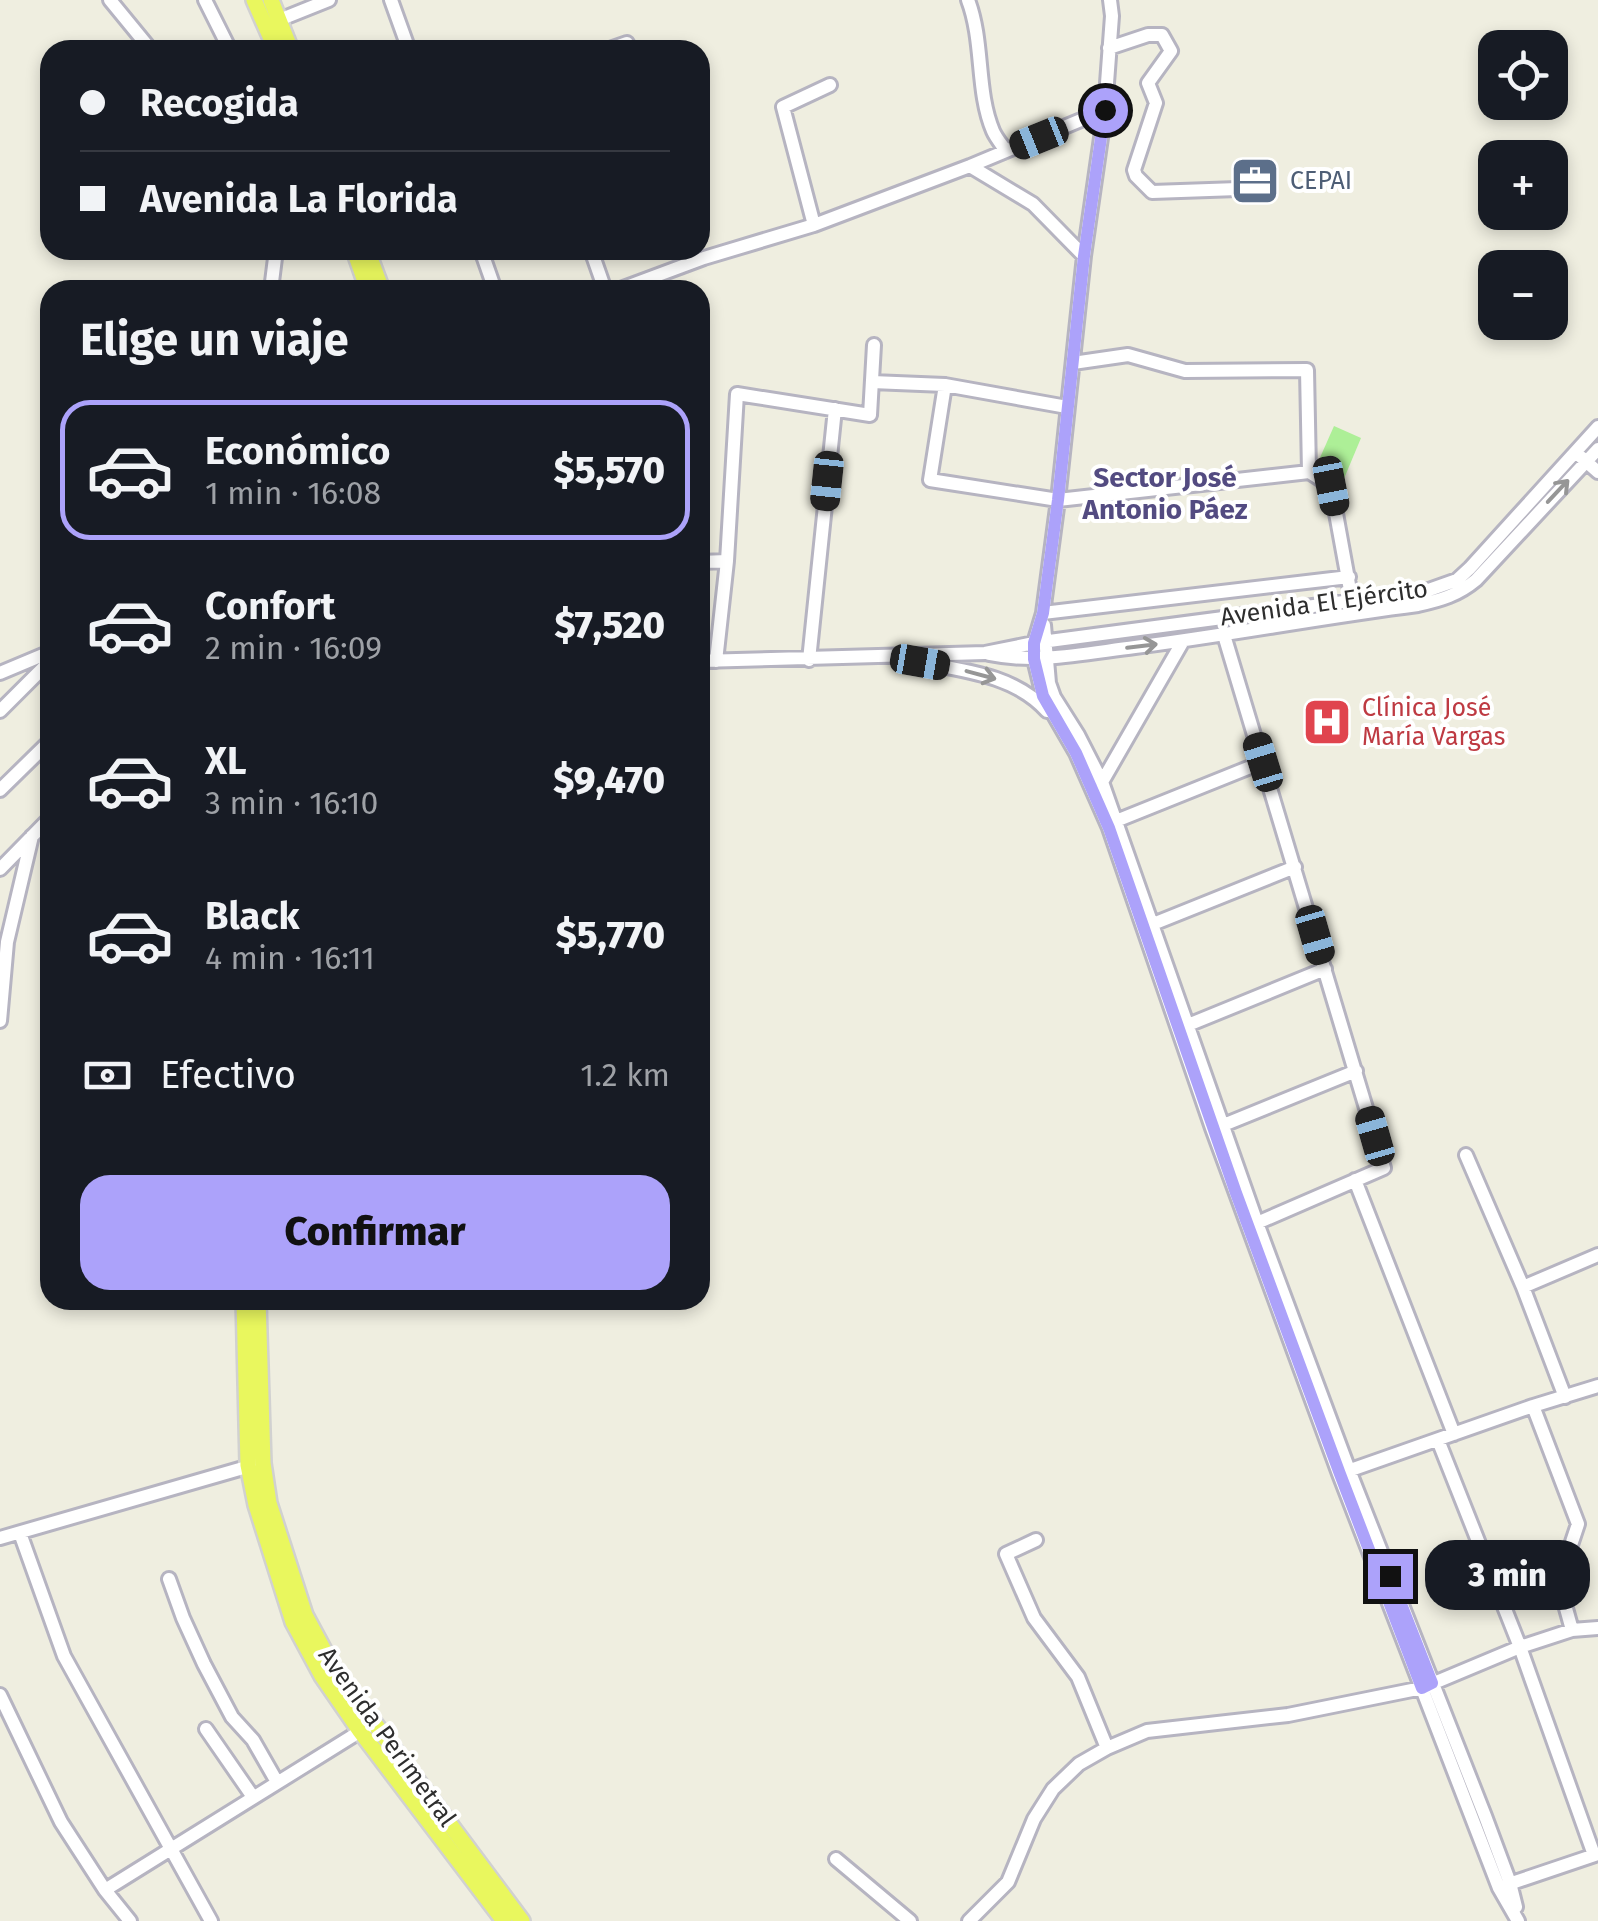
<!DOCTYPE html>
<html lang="es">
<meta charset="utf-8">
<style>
body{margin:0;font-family:"Fira Sans",sans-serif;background:#242831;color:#f1f3f6;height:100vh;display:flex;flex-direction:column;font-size:38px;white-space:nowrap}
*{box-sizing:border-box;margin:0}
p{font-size:32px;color:#9ea1a6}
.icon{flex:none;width:55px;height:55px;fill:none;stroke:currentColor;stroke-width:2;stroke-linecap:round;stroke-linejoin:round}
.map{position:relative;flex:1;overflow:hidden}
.panel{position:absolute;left:40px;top:280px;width:670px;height:1030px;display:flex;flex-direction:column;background:#171b24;border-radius:30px;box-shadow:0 5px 15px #0003}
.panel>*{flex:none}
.top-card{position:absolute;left:40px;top:40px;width:670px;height:220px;border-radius:30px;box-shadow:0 5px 15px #0003;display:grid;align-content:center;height:220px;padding:0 40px;background:#171b24}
.tools{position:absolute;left:1478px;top:30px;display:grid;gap:20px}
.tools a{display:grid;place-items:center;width:90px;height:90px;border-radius:20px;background:#171b24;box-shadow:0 5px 15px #0003;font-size:50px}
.end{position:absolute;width:45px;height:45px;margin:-22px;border:12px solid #aca2fa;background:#111;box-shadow:0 0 0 5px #111}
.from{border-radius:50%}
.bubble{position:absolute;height:70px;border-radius:30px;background:#171b24;box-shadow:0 5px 15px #0003;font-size:32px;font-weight:800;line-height:70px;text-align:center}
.car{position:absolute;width:30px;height:60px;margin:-30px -15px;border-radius:12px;box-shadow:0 0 8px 2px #0007;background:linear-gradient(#222 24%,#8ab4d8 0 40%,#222 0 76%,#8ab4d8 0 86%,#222 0)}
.top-card b{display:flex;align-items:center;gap:35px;height:95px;font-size:38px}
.top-card b+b{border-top:2px solid #363941}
.top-card i{width:25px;height:25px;background:#f1f3f6}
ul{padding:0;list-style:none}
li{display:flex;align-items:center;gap:30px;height:140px;margin:0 20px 15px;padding:0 20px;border:5px solid transparent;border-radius:30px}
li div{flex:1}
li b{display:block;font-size:38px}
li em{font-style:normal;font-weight:800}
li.current{border-color:#aca2fa}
li>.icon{width:90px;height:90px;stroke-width:1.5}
h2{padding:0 40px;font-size:45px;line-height:120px}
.pay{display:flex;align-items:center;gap:25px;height:110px;padding:0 40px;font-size:38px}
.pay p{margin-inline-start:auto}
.cta{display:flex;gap:20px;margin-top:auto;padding:20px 40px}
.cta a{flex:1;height:115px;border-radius:30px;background:#aca2fa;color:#111;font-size:40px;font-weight:800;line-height:115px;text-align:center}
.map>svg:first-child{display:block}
</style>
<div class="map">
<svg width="1598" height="1921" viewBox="0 0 1598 1921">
<rect width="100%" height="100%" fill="#efeee0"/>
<path fill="#adef97" d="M1334,426L1361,438L1343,481L1315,469Z"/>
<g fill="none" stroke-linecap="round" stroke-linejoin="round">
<g stroke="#b6b4c1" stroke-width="18">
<path id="minor" d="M110,0L151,50
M205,0L230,50
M391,0L409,50
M968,0C984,42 976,91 993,131C996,138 1002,145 1006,151
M1110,0L1112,16L1105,110L1084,256L1058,500L1043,613L1034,643V659L1043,696L1076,753L1109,828L1212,1128L1339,1474L1499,1888L1518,1921
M279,20L329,0
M1109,48L1148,35H1162L1171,51L1148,83L1156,103L1134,170L1136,176L1152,192L1238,189
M607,50L627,43L630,50
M970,166L1033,204L1084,256
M814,225L783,107L830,85
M481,250L495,290
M591,250L605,290
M271,290L276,250
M618,290L704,258L814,225L970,166L1105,110
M1073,363L1128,355L1185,371L1307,370L1309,472
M872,382L945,385L1067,407
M945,385L930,480L1058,500L1309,472L1331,486L1352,601
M1581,457L1598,472
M700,562L727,561
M1043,613L1349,577
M1044,625L1049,683L1054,697L1078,735L1102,782L1257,1223L1349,1470L1485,1816L1510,1883L1516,1907
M1224,635L1384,1168L1257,1223
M989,654C1037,664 1086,653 1135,647C1229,635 1323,617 1418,605C1441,600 1458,595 1476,580L1598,449
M809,660L835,409
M700,661L985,653L1034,643L1426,591L1457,580L1470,568L1598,427
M716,661L727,561L737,394L870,415L874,345
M914,661C960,670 1014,674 1047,711
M0,673L50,652
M0,711L50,661
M1102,782L1183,641
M0,790L50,741
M1116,821L1263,762
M0,869L50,818
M1153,924L1295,867
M0,1021L7,942L32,836
M1188,1025L1325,969
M1221,1126L1356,1071
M1466,1155L1523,1287L1565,1397
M1355,1180L1454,1434
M1523,1287L1598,1255
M1533,1406L1578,1524L1564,1566L1562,1594L1572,1630
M1438,1440L1520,1647L1594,1855
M1345,1472L1533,1406L1598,1386
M20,1533L64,1656L211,1921
M0,1538L257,1464
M1036,1540L1006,1554L1034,1618L1078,1677L1107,1748
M169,1579L183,1618L204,1664L232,1717L253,1740L277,1782
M0,1695L61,1822L105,1890L130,1921
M206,1729L253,1797
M836,1859L910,1921
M1506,1885L1598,1854
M105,1890L367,1727
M969,1921L1008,1882L1034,1819L1053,1789L1079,1764L1107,1748L1147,1731L1288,1715L1422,1688L1520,1647L1572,1630L1598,1628"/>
</g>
<g stroke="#d1d1d1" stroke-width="20">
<path id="major" d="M254,0L276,50
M271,0L291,50
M354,250L368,290
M367,250L382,290
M244,1300L248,1465L256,1505L293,1622L322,1676L360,1731L504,1921
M258,1300L263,1463L269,1503L305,1615L334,1669L522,1921"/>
</g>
<use href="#minor" stroke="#fff" stroke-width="12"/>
<use href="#major" stroke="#e9f75e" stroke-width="15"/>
</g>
<defs><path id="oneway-shaft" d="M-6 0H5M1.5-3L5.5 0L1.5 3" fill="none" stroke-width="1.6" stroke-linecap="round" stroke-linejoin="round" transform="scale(2.5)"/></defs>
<g stroke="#969696">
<use href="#oneway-shaft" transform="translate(1558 491) rotate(-47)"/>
<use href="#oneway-shaft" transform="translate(1142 646) rotate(-7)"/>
<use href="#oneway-shaft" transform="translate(981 675) rotate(15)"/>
</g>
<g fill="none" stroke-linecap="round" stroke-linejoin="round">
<path stroke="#aca2fa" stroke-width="12" d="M1105,110L1084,256L1058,500L1043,613L1034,643V659L1043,696L1076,753L1109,828L1236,1193L1340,1474L1422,1688L1432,1683L1390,1576"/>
</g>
<defs>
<g id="office-square" transform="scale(2.5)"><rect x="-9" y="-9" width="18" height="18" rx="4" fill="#5c6f8a" stroke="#fff"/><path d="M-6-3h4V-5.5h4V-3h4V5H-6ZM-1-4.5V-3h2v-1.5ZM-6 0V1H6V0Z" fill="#fff"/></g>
<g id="hospital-square" transform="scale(2.5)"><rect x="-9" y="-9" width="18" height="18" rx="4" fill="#e0444e" stroke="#fff"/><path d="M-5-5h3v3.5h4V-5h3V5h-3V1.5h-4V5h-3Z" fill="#fff"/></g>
</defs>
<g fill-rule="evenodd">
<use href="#office-square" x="1255" y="181"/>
<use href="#hospital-square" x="1327" y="722"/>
</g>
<g text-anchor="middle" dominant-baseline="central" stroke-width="8" stroke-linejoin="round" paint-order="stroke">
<g font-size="25" fill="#4e5e75" stroke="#fff" text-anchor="start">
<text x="1290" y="181">CEPAI</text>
</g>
<g font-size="25" fill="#2e2e2e" stroke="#fff">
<text transform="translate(1324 603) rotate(-8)">Avenida El Ejército</text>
<text transform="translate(387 1737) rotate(54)">Avenida Perimetral</text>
</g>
<g font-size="25" fill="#be3a42" stroke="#fff" text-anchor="start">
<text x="1362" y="708">Clínica José<tspan x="1362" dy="29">María Vargas</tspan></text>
</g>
<g font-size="28" font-weight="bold" fill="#534b81" stroke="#fff">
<text x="1165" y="477">Sector José<tspan x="1165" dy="32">Antonio Páez</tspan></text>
</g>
</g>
</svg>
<div class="tools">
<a><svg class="icon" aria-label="locate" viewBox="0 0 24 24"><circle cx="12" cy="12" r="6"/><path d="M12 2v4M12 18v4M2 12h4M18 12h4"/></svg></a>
<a>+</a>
<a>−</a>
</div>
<i class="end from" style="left:1105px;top:110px"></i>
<i class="end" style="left:1390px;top:1576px"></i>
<div class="bubble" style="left:1425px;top:1540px;width:165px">3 min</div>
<i class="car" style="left:1039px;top:138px;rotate:248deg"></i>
<i class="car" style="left:827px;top:481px;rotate:186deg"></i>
<i class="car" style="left:1331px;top:486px;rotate:169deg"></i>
<i class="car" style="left:920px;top:662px;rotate:100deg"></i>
<i class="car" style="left:1263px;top:762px;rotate:343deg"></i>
<i class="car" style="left:1315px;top:935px;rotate:164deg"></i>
<i class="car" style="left:1375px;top:1136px;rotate:344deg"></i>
<div class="top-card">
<b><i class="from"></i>Recogida</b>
<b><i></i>Avenida La Florida</b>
</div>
<section class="panel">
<h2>Elige un viaje</h2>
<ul>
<li class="current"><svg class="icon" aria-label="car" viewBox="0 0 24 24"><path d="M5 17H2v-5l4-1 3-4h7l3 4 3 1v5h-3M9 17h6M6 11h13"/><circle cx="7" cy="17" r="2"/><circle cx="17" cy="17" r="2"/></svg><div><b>Económico</b><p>1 min · 16:08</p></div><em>$5,570</em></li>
<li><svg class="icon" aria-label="car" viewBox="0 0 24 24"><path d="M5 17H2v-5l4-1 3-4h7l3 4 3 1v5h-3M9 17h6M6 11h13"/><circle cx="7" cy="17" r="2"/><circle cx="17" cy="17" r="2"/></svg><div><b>Confort</b><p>2 min · 16:09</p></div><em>$7,520</em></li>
<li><svg class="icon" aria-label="car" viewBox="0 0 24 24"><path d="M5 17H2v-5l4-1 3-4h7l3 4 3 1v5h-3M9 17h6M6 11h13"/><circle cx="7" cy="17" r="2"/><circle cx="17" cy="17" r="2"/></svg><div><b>XL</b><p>3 min · 16:10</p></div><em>$9,470</em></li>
<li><svg class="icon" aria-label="car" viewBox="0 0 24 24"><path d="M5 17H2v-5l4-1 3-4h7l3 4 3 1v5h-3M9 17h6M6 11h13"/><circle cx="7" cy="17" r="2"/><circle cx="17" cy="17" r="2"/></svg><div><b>Black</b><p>4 min · 16:11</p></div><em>$5,770</em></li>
</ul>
<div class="pay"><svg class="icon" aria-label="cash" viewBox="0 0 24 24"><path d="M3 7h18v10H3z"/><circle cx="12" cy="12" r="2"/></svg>Efectivo<p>1.2 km</p></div>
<div class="cta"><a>Confirmar</a></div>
</section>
</div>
